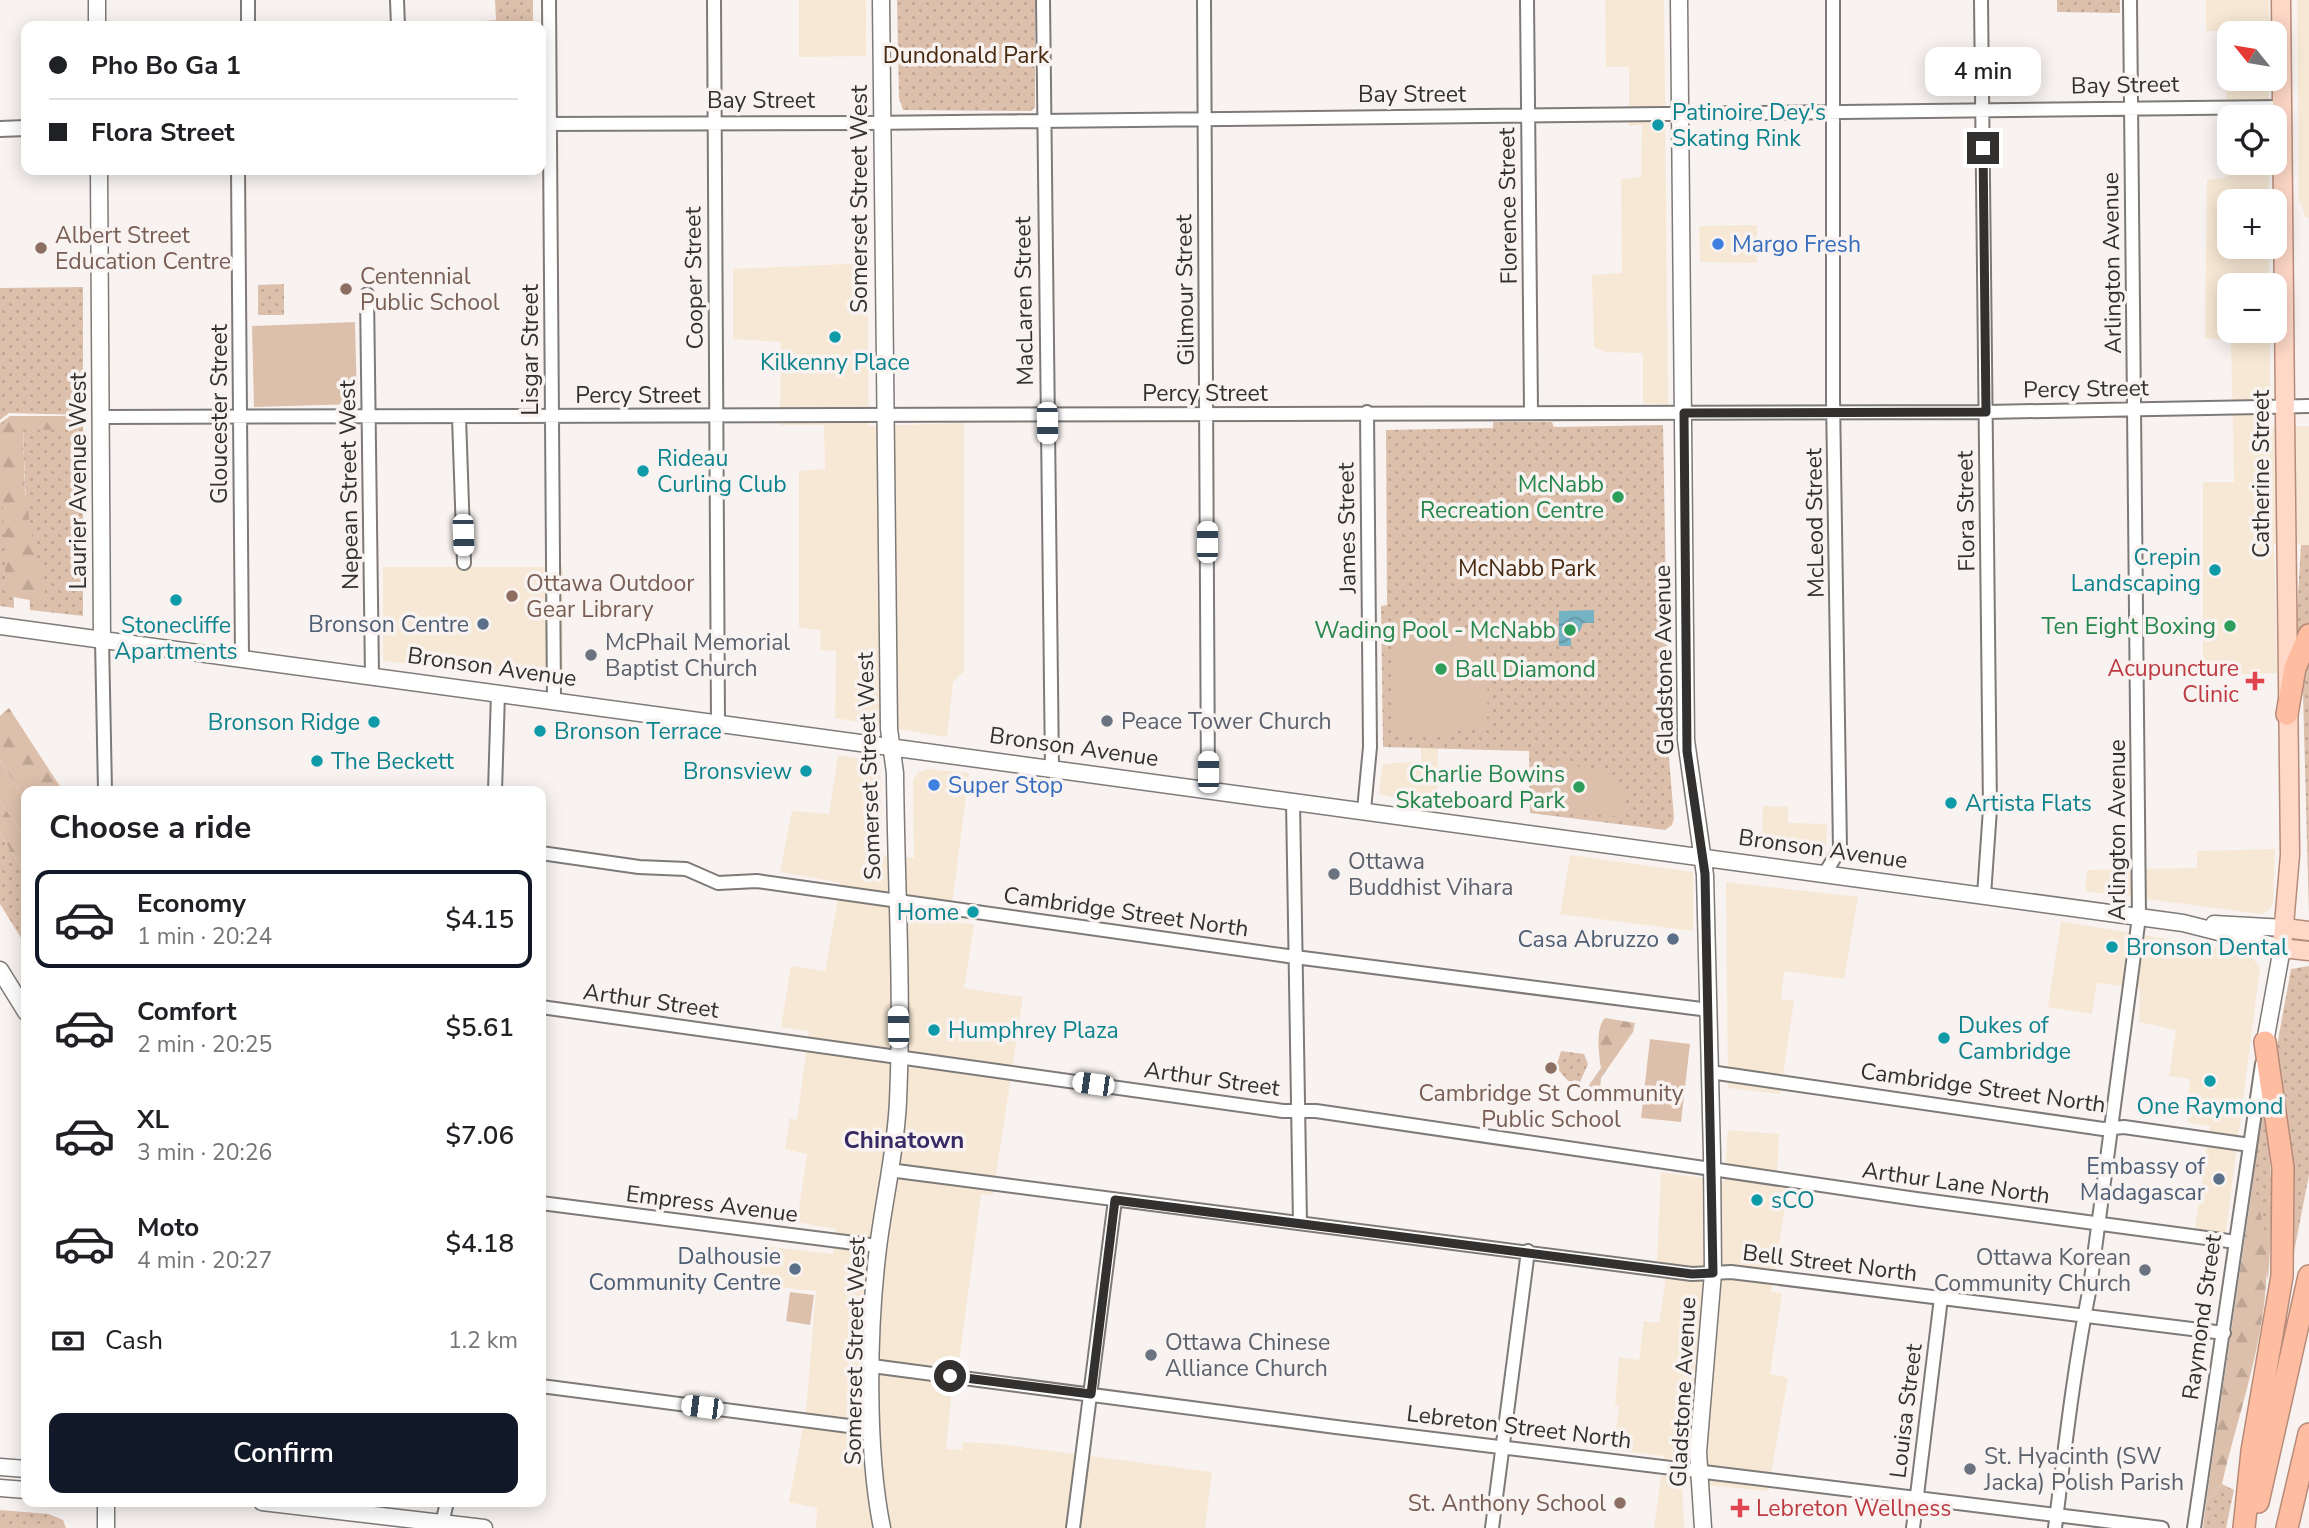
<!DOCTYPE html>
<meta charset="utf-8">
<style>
body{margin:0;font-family:"Nunito Sans",sans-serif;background:#f2f2f2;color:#202124;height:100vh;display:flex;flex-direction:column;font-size:26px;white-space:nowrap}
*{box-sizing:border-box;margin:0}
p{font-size:23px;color:#757577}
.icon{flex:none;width:38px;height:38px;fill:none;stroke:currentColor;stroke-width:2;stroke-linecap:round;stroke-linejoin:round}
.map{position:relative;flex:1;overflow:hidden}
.sheet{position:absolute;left:21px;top:786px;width:525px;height:721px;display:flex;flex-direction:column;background:#fff;border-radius:14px;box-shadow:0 4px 18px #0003}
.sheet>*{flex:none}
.banner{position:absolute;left:21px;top:21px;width:525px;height:154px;border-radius:14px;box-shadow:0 4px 18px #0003;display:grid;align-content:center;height:154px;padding:0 28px;background:#fff}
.needle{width:46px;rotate:300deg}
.fabs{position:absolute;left:2217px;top:21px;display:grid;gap:14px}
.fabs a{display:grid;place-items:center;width:70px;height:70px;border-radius:14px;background:#fff;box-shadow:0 4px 18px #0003;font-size:35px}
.end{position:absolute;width:32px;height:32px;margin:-16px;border:9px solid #333130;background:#fff;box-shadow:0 0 0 4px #fff}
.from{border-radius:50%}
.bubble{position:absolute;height:49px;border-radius:14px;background:#fff;box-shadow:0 4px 18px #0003;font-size:23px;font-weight:600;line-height:49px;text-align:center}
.car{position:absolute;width:21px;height:42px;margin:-21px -10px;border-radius:9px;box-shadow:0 0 5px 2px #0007;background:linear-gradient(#fff 24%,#345 0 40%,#fff 0 76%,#345 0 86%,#fff 0)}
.banner b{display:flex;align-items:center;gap:24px;height:66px;font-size:26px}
.banner b+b{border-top:2px solid #e0e0e0}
.banner i{width:18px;height:18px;background:#202124}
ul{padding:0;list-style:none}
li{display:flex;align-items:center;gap:21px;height:98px;margin:0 14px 10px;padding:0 14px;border:4px solid transparent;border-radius:14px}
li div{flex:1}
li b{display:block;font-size:26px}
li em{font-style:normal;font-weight:600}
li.on{border-color:#111827}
li>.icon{width:63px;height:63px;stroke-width:1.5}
h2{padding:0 28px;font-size:32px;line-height:84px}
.pay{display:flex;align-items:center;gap:18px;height:77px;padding:0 28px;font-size:26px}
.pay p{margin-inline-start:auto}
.primary-button{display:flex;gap:14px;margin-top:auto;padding:14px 28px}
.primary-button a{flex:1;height:80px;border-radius:14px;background:#111827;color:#fff;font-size:28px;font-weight:600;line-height:80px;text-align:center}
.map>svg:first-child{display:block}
</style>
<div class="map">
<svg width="2309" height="1528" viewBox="0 0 2309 1528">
<defs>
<pattern id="green-dots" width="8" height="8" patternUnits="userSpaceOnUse" patternTransform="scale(1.75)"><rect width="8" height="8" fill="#ddc0ac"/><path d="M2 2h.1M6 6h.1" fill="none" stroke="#bea594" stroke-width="1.8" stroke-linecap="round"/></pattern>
<pattern id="forest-firs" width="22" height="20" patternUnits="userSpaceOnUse" patternTransform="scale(1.75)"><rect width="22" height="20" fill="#ddc0ac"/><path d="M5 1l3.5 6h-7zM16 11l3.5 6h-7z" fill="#bea594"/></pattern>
<pattern id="water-waves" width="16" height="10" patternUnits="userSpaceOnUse" patternTransform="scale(1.75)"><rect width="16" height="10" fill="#74b3c4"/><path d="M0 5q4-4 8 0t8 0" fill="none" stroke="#6092a0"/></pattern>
</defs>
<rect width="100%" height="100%" fill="#f8f3f0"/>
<path fill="#f6e8d4" d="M799,0H866V56L799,57Z
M1605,0H1664L1668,405L1643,403V353L1605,352L1594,347L1592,275L1622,273L1621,179L1641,177L1642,125L1629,126V67H1606Z
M2206,0H2269V33H2230V79H2269L2268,117H2230V163H2269V201H2230V247H2269V285H2230V331H2270V426H2309V545L2274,544L2277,673L2203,676V482H2234L2231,339L2205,338L2207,180L2227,177L2225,31H2206Z
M2297,0H2309V218H2306L2299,199Z
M1757,225V263L1700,262L1699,226Z
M867,263L869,426L964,423V671L953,682L947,737L835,718L836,651L820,650L821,630L799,628V471L825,469L824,425H780L781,342L733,339V269Z
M383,567H563V680L383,661Z
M1421,747H1438L1437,806L1382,795L1379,792L1383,764L1421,761Z
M838,755L880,762L883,856L914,858L913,780L918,773L927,769L969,773L950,921L974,925L964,988L1023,997L993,1195L981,1194L959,1362L952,1387L946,1449L962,1450L963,1442L998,1444L1212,1472L1205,1528H816L817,1508L789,1502L806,1411L816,1291L758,1285L763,1246L833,1254L836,1229L797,1222L807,1154L785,1149L790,1118L797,1120L809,1031L781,1027L791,966L825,971L841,883L780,872L792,811L829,814Z
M1763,806L1788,807V823L1827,824L1826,854L1762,845Z
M2275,849L2273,903L2269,910L2261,914L2085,891L2087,870L2197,868V851Z
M1570,855L1693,872V931L1560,914Z
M1726,882L1858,897L1844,979L1784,971L1781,999L1794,1001L1780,1094L1728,1088Z
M2061,921L2249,953L2260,968L2225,1239L2194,1235L2210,1126L2187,1122L2190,1079L2169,1076L2176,1030L2139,1022L2140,988L2097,983L2092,1014L2048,1007Z
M1728,1130L1779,1134L1777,1176L1790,1178L1771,1292L1782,1293L1770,1374L1788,1378L1768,1491L1682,1483L1684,1528H1654L1664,1456L1613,1450L1619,1406L1615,1405L1619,1357L1639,1360L1644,1321L1659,1323L1668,1263L1657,1261L1661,1172L1724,1181Z"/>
<path fill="url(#green-dots)" d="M495,0H533V26H484V21L496,20Z
M897,0H1035V107L1031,111L903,110L899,98Z
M2057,0H2120V13L2057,12Z
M284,284V315H258V285Z
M83,287V415L9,413L0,420V288Z
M10,416L14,608L0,606V423Z
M1493,422H1552L1554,427L1663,425L1669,758L1674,818L1672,825L1665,830L1530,813L1529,751L1383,747L1381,606L1387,605L1386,430L1493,428Z
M23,429H83V616L30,610Z
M2301,545H2309V623L2297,649L2295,647Z
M2309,642V915L2302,656Z
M0,833L26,876V946L0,904Z
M2309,966V1175L2293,1257H2289L2275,1057L2291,969Z
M1561,1051L1584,1054L1588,1064L1580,1082L1568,1081L1556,1067Z
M2260,1110H2266L2273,1204L2268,1281L2252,1189Z
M2222,1484L2234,1490L2226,1528H2203L2206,1503Z
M0,1510L49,1514L63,1520L66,1528H0Z"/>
<path fill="url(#forest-firs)" d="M10,416H83V429L23,430L25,493L36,560L47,587L40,602L8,596L6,591L0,427Z
M9,708L63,791H26V801L0,760V716Z
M0,801L26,839V876L0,833Z
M1605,1018L1635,1023L1633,1032L1601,1078L1600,1090L1590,1095L1589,1085L1601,1068C1599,1056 1595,1028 1605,1018Z
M2252,1189C2291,1276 2242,1395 2222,1484L2206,1503Z"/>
<path fill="#ddc0ac" d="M355,322L357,404L254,407L252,326Z
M1394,620L1458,621L1488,653L1487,725L1438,735H1395Z
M0,760L26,801V839L0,801Z
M1563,762L1599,772L1611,770L1617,785L1625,790L1621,817L1553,808L1554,800L1536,792L1538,782L1552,784L1558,765Z
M1650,1039L1690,1044L1681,1122L1641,1118Z
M790,1292L814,1295L810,1325L786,1321Z"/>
<path fill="url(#water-waves)" d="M1594,610V623H1583L1580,631L1571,635V646H1559V611Z"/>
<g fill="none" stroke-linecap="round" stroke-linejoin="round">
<g stroke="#7e7a77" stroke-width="16">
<path id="minor" d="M397,0L398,26
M549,0L554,701
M714,0L718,723
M1043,0L1052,769
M1204,0L1208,790
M1527,0L1531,411
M1981,0L1990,809L1984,895
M248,26V0
M541,124L867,123L2283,107
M238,170L242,658
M367,294L372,676
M101,417L1986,412L2309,406
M459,417L464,563
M102,639L105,791
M495,791L498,693
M1293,801L1300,1223
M1364,810L1370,747L1367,412
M541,853L639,867L686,869L718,883L757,881L1295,957L1709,1010
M1825,873L1840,849L1833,399V0
M541,1007L1283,1111H1316L1916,1199L2236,1242
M1710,1072L2103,1129L2124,1127L2250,1145
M889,1170L1692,1274L1731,1272L2224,1333
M541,1203L878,1246
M872,1366L1336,1427L2162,1528
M541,1386L872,1429
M441,1528L447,1502
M1073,1528L1115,1200
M1492,1528L1528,1251
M1913,1528L1941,1298
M2055,1528C2065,1447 2074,1367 2090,1287L2139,917L2130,0
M2194,1528L2262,1064"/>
</g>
<g stroke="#7e7a77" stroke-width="18">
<path id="tertiary" d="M0,129L26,128"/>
</g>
<g stroke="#7e7a77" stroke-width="19">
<path id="secondary" d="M97,0V26
M881,0L889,729L895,773C896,882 903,992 898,1101C896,1150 884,1199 878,1248C868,1329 866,1449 882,1528
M1679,0L1686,740L1705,875L1712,1155L1713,1273L1698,1452L1703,1528
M99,170L102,639
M0,626L2183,923L2282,948L2265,1042
M2214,924L2285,928
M0,970L26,1012
M0,1467L26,1469
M0,1488L26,1490
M106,1502V1528
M262,1502L484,1528"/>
</g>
<g stroke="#b78b79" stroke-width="21">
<path id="primary" d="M2281,0L2285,407
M2285,415L2290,855L2282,948L2309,951
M2285,928L2309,931"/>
</g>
<g stroke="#b78b79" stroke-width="24">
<path id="motorway" d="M2287,714L2295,668L2309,635
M2258,1502L2309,1276
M2244,1528L2252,1451L2282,1276L2283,1168L2265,1042
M2287,1528L2309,1434"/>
</g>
<use href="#minor" stroke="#fff" stroke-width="12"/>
<use href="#tertiary" stroke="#fff" stroke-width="14"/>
<use href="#secondary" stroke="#fff" stroke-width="16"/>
<use href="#primary" stroke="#fed7c6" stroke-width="18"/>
<use href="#motorway" stroke="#febca0" stroke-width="21"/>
</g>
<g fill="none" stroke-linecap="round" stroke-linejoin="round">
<path stroke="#333130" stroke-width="9" d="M950,1376L1091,1394L1115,1200L1692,1274L1713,1273L1705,874L1687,751L1684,413L1986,412L1983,148"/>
</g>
<g fill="#0f9aa8" stroke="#f8f3f0" stroke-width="2.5">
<circle cx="1658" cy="125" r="7"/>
<circle cx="835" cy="337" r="7"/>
<circle cx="643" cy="471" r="7"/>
<circle cx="2215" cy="570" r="7"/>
<circle cx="176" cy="600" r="7"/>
<circle cx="374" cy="722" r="7"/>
<circle cx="540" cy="731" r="7"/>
<circle cx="317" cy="761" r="7"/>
<circle cx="806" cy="771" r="7"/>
<circle cx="1951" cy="803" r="7"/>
<circle cx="973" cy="912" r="7"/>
<circle cx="2112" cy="947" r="7"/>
<circle cx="934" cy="1030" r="7"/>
<circle cx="1944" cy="1038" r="7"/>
<circle cx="2210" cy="1081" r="7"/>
<circle cx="1757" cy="1200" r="7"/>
</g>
<g fill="#3f7fe0" stroke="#f8f3f0" stroke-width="2.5">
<circle cx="1718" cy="244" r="7"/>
<circle cx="934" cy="785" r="7"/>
</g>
<g fill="#8d6e63" stroke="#f8f3f0" stroke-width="2.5">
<circle cx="41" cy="248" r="7"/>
<circle cx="346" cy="289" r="7"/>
<circle cx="512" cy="596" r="7"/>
<circle cx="1551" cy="1068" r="7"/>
<circle cx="1620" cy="1503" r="7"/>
</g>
<g fill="#2e9e5b" stroke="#f8f3f0" stroke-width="2.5">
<circle cx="1618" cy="497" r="7"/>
<circle cx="2230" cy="626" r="7"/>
<circle cx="1570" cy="630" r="7"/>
<circle cx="1441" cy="669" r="7"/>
<circle cx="1579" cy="787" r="7"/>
</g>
<g fill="#5c6f8a" stroke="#f8f3f0" stroke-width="2.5">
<circle cx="483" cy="624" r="7"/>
<circle cx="1673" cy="939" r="7"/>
<circle cx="2219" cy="1179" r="7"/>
<circle cx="795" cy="1269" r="7"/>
</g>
<g fill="#6b7280" stroke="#f8f3f0" stroke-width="2.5">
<circle cx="591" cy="655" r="7"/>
<circle cx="1107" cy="721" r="7"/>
<circle cx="1334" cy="874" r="7"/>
<circle cx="2145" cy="1270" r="7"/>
<circle cx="1151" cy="1355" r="7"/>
<circle cx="1970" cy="1469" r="7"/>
</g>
<g fill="#e0444e" stroke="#f8f3f0" stroke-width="2.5">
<path d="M2251.5 670.5h7v7h7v7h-7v7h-7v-7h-7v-7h7z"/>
<path d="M1736.5 1497.5h7v7h7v7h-7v7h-7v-7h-7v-7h7z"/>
</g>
<g text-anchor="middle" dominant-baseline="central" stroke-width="7" stroke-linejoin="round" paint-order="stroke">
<g font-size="23" fill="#47290f" stroke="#f8f3f0">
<text x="966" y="55">Dundonald Park</text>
<text x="1527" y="568">McNabb Park</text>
</g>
<g font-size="23" fill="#333130" stroke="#f8f3f0">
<text transform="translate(2125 85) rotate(-1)">Bay Street</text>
<text x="1412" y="94">Bay Street</text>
<text x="761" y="100">Bay Street</text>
<text transform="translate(859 199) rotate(-90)">Somerset Street West</text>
<text transform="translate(1508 206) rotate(-91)">Florence Street</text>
<text transform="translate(2112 263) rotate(-91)">Arlington Avenue</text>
<text transform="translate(694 278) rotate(-91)">Cooper Street</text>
<text transform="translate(1185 290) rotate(-91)">Gilmour Street</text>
<text transform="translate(1024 301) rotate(-91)">MacLaren Street</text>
<text transform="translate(530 350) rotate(-90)">Lisgar Street</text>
<text transform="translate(2086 389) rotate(-1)">Percy Street</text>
<text x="1205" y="393">Percy Street</text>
<text x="638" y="395">Percy Street</text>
<text transform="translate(219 414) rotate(-90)">Gloucester Street</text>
<text transform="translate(2261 474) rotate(-90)">Catherine Street</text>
<text transform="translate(78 481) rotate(-90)">Laurier Avenue West</text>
<text transform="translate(349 485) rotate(-91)">Nepean Street West</text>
<text transform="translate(1966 511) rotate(-91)">Flora Street</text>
<text transform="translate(1815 523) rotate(-91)">McLeod Street</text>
<text transform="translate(1347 528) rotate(-91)">James Street</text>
<text transform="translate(1664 660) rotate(-91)">Gladstone Avenue</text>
<text transform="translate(492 667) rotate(8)">Bronson Avenue</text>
<text transform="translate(1074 747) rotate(8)">Bronson Avenue</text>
<text transform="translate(869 766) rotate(-92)">Somerset Street West</text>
<text transform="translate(2117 830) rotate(-90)">Arlington Avenue</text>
<text transform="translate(1823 849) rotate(8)">Bronson Avenue</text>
<text transform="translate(1126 912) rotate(8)">Cambridge Street North</text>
<text transform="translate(651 1001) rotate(8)">Arthur Street</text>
<text transform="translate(1212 1079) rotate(8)">Arthur Street</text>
<text transform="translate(1983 1088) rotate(8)">Cambridge Street North</text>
<text transform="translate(1956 1183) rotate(8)">Arthur Lane North</text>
<text transform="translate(712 1204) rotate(7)">Empress Avenue</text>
<text transform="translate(1830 1263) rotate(7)">Bell Street North</text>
<text transform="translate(2202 1317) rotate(-82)">Raymond Street</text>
<text transform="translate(855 1351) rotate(-89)">Somerset Street West</text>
<text transform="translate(1683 1392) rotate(-87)">Gladstone Avenue</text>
<text transform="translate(1906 1411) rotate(-83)">Louisa Street</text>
<text transform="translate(1519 1427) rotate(7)">Lebreton Street North</text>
</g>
<g font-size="23" fill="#0d838f" stroke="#f8f3f0" text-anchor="start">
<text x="1672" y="112">Patinoire Dey's<tspan x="1672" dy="26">Skating Rink</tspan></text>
<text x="835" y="362" text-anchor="middle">Kilkenny Place</text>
<text x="657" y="458">Rideau<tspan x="657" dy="26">Curling Club</tspan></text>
<text x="2201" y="557" text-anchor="end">Crepin<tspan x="2201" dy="26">Landscaping</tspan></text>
<text x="176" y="625" text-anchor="middle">Stonecliffe<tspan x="176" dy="26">Apartments</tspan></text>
<text x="360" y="722" text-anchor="end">Bronson Ridge</text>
<text x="554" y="731">Bronson Terrace</text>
<text x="331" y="761">The Beckett</text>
<text x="792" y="771" text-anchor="end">Bronsview</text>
<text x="1965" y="803">Artista Flats</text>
<text x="959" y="912" text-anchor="end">Home</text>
<text x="2126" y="947">Bronson Dental</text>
<text x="1958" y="1025">Dukes of<tspan x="1958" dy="26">Cambridge</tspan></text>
<text x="948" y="1030">Humphrey Plaza</text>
<text x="2210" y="1106" text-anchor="middle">One Raymond</text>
<text x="1771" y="1200">sCO</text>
</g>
<g font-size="23" fill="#785e54" stroke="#f8f3f0" text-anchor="start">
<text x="55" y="235">Albert Street<tspan x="55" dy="26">Education Centre</tspan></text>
<text x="360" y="276">Centennial<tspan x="360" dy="26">Public School</tspan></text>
<text x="526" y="583">Ottawa Outdoor<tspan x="526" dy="26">Gear Library</tspan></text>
<text x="1551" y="1093" text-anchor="middle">Cambridge St Community<tspan x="1551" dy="26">Public School</tspan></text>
<text x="1606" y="1503" text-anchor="end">St. Anthony School</text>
</g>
<g font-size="23" fill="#366cbe" stroke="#f8f3f0" text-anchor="start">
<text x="1732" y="244">Margo Fresh</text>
<text x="948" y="785">Super Stop</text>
</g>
<g font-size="23" fill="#27864d" stroke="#f8f3f0" text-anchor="end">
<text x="1604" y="484">McNabb<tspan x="1604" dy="26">Recreation Centre</tspan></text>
<text x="2216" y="626">Ten Eight Boxing</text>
<text x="1556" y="630">Wading Pool - McNabb</text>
<text x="1455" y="669" text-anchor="start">Ball Diamond</text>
<text x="1565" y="774">Charlie Bowins<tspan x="1565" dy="26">Skateboard Park</tspan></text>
</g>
<g font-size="23" fill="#4e5e75" stroke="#f8f3f0" text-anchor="end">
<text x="469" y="624">Bronson Centre</text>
<text x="1659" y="939">Casa Abruzzo</text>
<text x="2205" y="1166">Embassy of<tspan x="2205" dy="26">Madagascar</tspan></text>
<text x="781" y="1256">Dalhousie<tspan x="781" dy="26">Community Centre</tspan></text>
</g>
<g font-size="23" fill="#5b616d" stroke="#f8f3f0" text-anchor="start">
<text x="605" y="642">McPhail Memorial<tspan x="605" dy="26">Baptist Church</tspan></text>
<text x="1121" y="721">Peace Tower Church</text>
<text x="1348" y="861">Ottawa<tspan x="1348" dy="26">Buddhist Vihara</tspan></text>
<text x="2131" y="1257" text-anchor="end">Ottawa Korean<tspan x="2131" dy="26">Community Church</tspan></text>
<text x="1165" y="1342">Ottawa Chinese<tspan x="1165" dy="26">Alliance Church</tspan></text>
<text x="1984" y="1456">St. Hyacinth (SW<tspan x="1984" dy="26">Jacka) Polish Parish</tspan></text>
</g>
<g font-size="23" fill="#be3a42" stroke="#f8f3f0" text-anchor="end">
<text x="2239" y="668">Acupuncture<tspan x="2239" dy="26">Clinic</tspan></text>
<text x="1756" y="1508" text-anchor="start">Lebreton Wellness</text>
</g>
<g font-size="24" font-weight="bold" fill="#372964" stroke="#f8f3f0">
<text x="904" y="1140">Chinatown</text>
</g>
</g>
</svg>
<div class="fabs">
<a><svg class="needle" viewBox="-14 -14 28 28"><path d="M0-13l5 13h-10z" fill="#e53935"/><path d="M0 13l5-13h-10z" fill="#757577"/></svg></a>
<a><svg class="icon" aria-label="locate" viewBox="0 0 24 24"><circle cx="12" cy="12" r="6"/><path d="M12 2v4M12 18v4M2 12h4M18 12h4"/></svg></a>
<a>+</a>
<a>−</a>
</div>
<i class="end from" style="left:950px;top:1376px"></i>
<i class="end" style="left:1983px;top:148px"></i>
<div class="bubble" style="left:1925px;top:47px;width:116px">4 min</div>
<i class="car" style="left:1047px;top:423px;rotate:179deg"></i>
<i class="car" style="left:463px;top:535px;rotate:178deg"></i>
<i class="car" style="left:1207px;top:542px;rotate:0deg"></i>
<i class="car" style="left:1208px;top:772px;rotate:0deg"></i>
<i class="car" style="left:898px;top:1027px;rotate:359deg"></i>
<i class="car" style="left:1093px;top:1084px;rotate:278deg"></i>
<i class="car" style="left:702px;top:1407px;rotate:277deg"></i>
<div class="banner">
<b><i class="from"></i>Pho Bo Ga 1</b>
<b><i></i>Flora Street</b>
</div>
<section class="sheet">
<h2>Choose a ride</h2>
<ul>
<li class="on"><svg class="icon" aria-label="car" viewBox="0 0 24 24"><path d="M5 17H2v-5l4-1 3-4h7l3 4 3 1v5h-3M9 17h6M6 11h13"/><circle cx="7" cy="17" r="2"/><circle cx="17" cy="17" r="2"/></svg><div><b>Economy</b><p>1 min · 20:24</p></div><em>$4.15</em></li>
<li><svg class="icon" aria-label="car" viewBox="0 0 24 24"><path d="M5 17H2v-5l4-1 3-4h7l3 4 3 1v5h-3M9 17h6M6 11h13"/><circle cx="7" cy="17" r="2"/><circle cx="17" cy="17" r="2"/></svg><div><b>Comfort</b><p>2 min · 20:25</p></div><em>$5.61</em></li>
<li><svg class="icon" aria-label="car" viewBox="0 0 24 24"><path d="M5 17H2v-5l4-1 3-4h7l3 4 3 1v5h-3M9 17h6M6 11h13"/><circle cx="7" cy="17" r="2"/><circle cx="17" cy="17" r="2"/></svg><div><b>XL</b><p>3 min · 20:26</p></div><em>$7.06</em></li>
<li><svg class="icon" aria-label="car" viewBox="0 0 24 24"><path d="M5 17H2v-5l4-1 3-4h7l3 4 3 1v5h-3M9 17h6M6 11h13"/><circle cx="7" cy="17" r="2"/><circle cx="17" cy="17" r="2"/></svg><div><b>Moto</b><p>4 min · 20:27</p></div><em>$4.18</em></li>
</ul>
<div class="pay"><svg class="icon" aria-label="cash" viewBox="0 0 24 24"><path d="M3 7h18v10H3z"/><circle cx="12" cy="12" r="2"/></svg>Cash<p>1.2 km</p></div>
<div class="primary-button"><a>Confirm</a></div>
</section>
</div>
